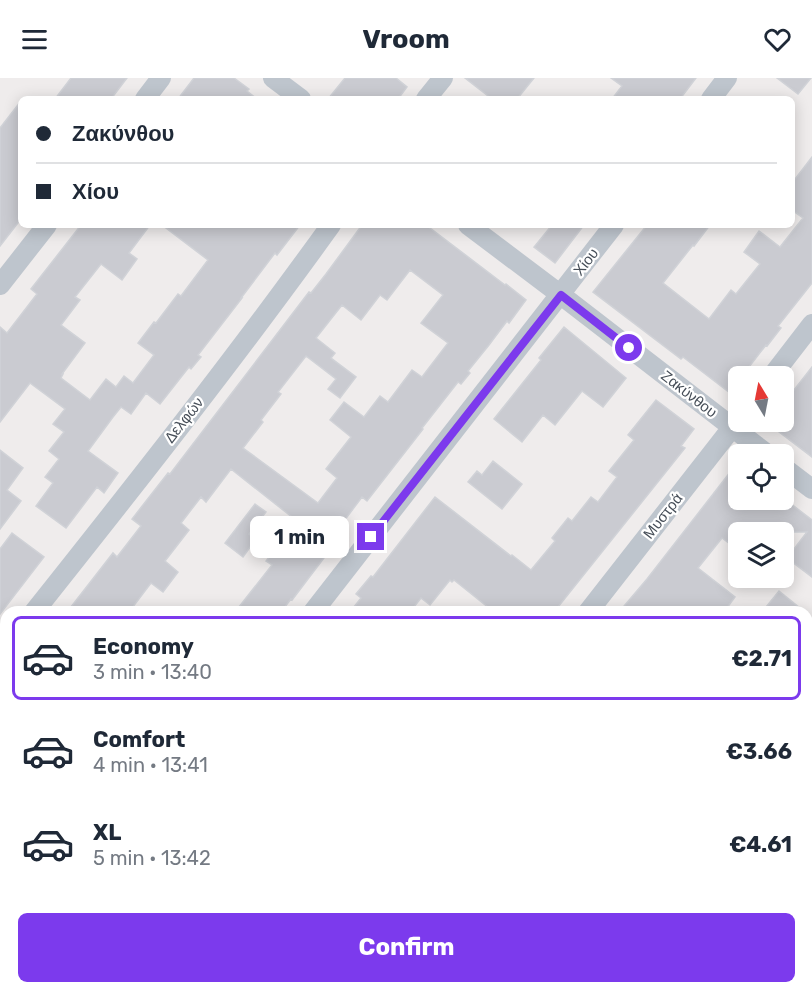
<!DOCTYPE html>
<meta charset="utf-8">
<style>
body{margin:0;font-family:Rubik,sans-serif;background:#f2f2f3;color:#1f2937;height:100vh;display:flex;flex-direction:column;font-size:22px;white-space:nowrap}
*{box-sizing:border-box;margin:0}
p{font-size:20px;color:#747a83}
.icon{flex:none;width:33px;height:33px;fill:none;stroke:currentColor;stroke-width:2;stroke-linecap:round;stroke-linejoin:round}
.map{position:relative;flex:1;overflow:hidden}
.side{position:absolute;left:0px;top:528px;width:813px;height:388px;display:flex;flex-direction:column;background:#fff;border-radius:18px 18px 0 0;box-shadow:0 3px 15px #0003}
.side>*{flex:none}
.hud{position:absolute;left:18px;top:18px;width:777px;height:132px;border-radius:9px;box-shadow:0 3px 15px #0003;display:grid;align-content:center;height:132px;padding:0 18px;background:#fff}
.needle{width:39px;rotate:350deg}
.fabs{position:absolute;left:728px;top:288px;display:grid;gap:12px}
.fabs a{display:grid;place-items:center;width:66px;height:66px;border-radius:9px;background:#fff;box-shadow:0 3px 15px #0003;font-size:30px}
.end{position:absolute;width:27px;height:27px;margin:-14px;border:8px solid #7c3aed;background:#fff;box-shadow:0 0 0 3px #fff}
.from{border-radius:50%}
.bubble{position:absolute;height:42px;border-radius:9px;background:#fff;box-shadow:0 3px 15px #0003;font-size:20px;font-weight:700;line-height:42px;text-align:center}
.hud b{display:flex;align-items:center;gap:21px;height:57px;font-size:22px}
.hud b+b{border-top:2px solid #e0e1e3}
.hud i{width:15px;height:15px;background:#1f2937}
ul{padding:10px 0 0;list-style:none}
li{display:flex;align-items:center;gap:18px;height:84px;margin:0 12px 9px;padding:0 6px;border:3px solid transparent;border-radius:9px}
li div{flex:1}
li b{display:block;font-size:22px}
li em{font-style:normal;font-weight:700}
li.active{border-color:#7c3aed}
li>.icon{width:54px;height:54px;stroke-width:1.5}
.primary-button{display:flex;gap:12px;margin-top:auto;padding:12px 18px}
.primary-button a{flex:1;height:69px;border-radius:9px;background:#7c3aed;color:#fff;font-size:24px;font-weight:700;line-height:69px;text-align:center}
header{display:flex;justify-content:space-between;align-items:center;height:78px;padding:0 18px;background:#fff;font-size:27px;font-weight:700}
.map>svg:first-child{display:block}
</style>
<header><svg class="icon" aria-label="menu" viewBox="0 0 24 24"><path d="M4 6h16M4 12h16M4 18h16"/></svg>Vroom<svg class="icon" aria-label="heart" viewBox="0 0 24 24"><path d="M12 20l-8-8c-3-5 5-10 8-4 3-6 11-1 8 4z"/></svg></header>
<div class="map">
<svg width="812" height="916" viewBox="0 0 812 916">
<rect width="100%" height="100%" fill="#efecec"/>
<path fill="#cacbd1" stroke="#d0d2d7" stroke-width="1.5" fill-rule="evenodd" d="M71,0H127L111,21H55Z
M194,0H234L249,11L247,13L257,21H178Z
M345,0H396L407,9L398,21H328Z
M465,0H534L517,21H492Z
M611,0H696L680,21H612L622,8Z
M777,0H811L798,16Z
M21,23V141L0,168V50Z
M812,79V205L778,248L781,250L767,268L766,267L742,298H738V304L730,315L683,279L681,281L593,214L647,147H710L694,168L693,167L663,205L709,241L731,212L736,216L760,186L744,174L759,153L780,169L803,140L792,132V105Z
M81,147H150L129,175L137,181L122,202L101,186L75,219L80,222L61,247L85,265L62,296H63L61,300L90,322L106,301L116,309L124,298L133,305L154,277L138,265L154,244L156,245L178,216L181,218L208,182L162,147H300L277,177L275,175L241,220H242L198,277L201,279L191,291L189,289L160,326L146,315L131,336L121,329L113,339L88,373L118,395L104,415L97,409L66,450L36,428L53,405L45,399L59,381L49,373L64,354L53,346L65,331L30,305L0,344V249L7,255L37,216L31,211Z
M362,147H426L505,207L506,206L526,222L509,245L507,243L489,267L468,293L470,295L461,306L458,304L422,350L423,351L367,423L362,419L341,447L346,451L292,522L291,521L281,534H235L272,487L266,483L297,443L231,391L206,424L201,419L181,445L189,452L165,483L178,494L163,514L151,505L129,534H67L113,475L117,479L141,448L132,441L168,395L170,396L309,214L311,215L326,196ZM410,192L443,217L421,245L448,265L422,299L412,292L388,324L380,318L364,339L344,324L330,342L351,359L326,391L337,400L318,425L243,370L263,344L261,342L281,316L278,314L306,278L336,301L328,311L340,320L356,299L331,280L335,275L316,260L342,227L361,242L380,217L387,222Z
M552,147H584L555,185L534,169Z
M564,249L626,300L603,329L582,313L555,347L543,337L522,364L494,341L541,282L539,280Z
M812,289V379L766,344H783V326Z
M656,322L694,351L681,368L685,370L554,534H494L454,502L452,504L450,502L430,527L421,520L410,534H350L361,520L356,516L371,498L373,499L435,419L511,478L512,477L531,492L555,463L552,460L568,440L572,443L591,419L598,424L617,399L609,393L634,362L628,357Z
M0,372L23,390L7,412L21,423L0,451Z
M493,383L522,406L502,431L468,404L477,393L482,397Z
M738,384V422H786L812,442V499L787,480L807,454H738V472L722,460L698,490L735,519L724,534H619L647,501Z
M255,426L266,434L249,456L256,461L243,479L225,465Z
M12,455L44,479L0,536V471Z
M779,513L805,534H762Z"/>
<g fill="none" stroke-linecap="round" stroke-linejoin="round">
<path stroke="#bec5cd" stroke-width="20" d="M273,0L301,21
M145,21L161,0
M426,21L443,0
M711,21L727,0
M468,147L561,217L767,376
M0,207L47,147
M772,298L812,246
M783,389L812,411
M34,534C135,407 236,279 331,147
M313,534L614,147
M588,534L738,342
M0,577L6,569
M0,595L6,599
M807,617L812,610
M807,699L812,705
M0,897L6,902
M17,910L23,916
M411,910L418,916
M723,910L728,916
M291,916L295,910
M574,916L578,910"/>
<path stroke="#bec5cd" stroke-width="24" d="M808,916L812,912"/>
<path stroke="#bec6d2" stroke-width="27" d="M0,687L6,699
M114,910L117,916"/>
</g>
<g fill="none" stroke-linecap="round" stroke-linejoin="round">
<path stroke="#7c3aed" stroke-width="8" d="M371,459L561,217L629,270"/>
</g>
<g text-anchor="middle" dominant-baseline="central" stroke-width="4.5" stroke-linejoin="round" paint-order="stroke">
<g font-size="15" fill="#464e58" stroke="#fff">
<text transform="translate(586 184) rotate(-52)">Χίου</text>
<text transform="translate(689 316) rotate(38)">Ζακύνθου</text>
<text transform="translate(184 342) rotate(-52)">Δελφών</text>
<text transform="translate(663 438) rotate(-52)">Μυστρά</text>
</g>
</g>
</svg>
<div class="fabs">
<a><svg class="needle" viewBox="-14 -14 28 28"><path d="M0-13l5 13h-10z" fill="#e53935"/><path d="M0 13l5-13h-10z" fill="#747a83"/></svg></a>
<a><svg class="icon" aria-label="locate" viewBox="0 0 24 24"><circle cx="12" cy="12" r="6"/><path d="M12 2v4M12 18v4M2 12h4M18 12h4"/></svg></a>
<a><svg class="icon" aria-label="layers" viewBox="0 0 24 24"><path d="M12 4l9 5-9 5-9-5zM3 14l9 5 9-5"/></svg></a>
</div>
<i class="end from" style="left:629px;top:270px"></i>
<i class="end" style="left:371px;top:459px"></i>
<div class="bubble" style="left:250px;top:438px;width:99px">1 min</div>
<div class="hud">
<b><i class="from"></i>Ζακύνθου</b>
<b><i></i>Χίου</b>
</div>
<section class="side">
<ul>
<li class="active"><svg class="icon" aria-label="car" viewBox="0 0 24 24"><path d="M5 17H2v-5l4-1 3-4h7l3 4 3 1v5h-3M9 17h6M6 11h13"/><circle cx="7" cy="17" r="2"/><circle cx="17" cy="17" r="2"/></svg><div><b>Economy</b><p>3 min · 13:40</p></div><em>€2.71</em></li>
<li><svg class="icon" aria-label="car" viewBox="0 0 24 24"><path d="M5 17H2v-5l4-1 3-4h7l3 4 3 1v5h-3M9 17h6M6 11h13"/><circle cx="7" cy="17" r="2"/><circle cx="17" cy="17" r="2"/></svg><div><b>Comfort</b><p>4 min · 13:41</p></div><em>€3.66</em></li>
<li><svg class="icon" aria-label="car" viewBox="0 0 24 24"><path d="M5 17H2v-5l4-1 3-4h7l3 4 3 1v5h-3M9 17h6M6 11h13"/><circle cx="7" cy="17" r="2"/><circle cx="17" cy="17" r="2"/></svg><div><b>XL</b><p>5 min · 13:42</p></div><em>€4.61</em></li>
</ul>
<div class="primary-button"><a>Confirm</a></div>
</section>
</div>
